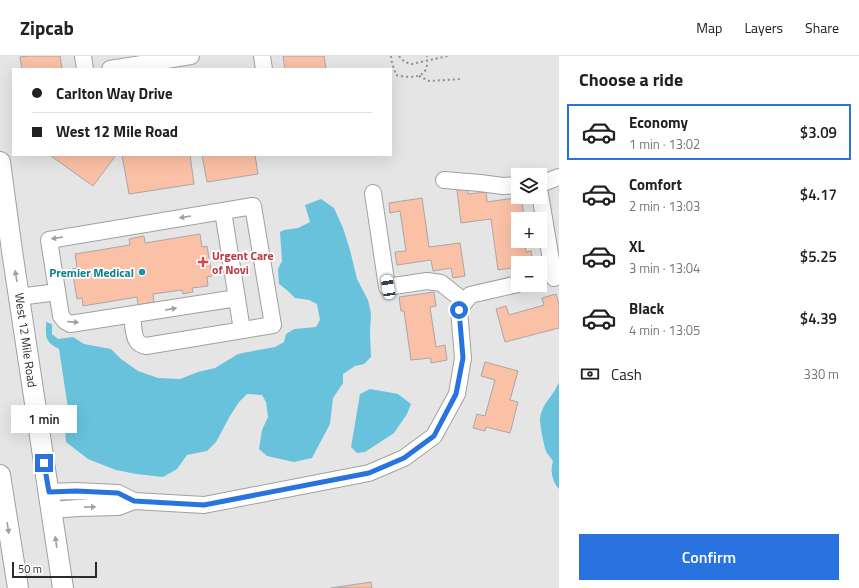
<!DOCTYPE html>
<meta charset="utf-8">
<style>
body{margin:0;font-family:"Titillium Web",sans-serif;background:#f6f6f6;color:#202124;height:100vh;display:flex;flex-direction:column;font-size:15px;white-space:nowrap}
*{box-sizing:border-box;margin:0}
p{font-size:13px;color:#757577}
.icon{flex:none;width:22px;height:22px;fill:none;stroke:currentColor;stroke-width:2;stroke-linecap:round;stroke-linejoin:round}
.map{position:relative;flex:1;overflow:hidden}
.drawer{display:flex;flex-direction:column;background:#fff;width:300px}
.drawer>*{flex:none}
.hud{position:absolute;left:12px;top:12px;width:380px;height:88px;border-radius:0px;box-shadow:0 4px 16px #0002;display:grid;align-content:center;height:88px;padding:0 20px;background:#fff}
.buttons{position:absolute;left:511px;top:112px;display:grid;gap:8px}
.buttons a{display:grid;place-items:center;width:36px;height:36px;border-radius:0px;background:#fff;box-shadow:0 4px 16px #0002;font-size:20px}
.scale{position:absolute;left:12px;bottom:10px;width:85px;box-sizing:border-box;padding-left:4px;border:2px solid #2b2b2c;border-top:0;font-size:11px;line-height:14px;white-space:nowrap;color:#2b2b2c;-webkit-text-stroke:3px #fff;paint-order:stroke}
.end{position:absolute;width:18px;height:18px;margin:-9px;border:5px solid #2873df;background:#fff;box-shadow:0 0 0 2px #fff}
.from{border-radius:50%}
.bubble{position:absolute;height:28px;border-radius:0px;background:#fff;box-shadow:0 4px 16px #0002;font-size:13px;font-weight:600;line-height:28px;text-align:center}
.car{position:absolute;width:12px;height:24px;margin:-12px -6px;border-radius:5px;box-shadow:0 0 3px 1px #0007;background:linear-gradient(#fff 24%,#345 0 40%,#fff 0 76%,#345 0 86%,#fff 0)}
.hud b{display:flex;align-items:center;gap:14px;height:38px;font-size:15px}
.hud b+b{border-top:1px solid #e0e0e0}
.hud i{width:10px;height:10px;background:#202124}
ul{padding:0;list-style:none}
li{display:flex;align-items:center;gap:12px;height:56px;margin:0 8px 6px;padding:0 12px;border:2px solid transparent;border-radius:0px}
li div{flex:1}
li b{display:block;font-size:15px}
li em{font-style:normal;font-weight:600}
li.selected{border-color:#2873df}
li>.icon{width:36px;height:36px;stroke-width:1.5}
h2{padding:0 20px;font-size:18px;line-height:48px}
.pay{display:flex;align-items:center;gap:10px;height:44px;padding:0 20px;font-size:15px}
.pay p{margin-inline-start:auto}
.primary-button{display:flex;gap:8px;margin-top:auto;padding:8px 20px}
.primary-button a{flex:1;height:46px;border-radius:0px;background:#2873df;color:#fff;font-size:16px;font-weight:600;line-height:46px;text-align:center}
header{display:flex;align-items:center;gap:24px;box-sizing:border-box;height:56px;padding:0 20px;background:#fff;border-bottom:1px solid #e0e0e0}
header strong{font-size:19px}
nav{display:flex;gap:22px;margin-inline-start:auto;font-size:14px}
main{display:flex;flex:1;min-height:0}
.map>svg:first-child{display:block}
</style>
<header>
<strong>Zipcab</strong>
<nav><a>Map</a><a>Layers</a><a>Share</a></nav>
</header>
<main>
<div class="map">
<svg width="559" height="532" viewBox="0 0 559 532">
<rect width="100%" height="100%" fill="#e5e5e6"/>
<path fill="#68c2dc" d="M321,143L334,152L343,172L350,194L357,223L368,244L371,257L370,278L371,301L364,308L355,310L343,318V327L333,342L330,368L312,402L294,406L267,400L259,393L262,374L268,361L266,346L262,339L247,338L239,346L230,360L216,386L207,395L187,399L177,413L163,421L136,418L116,414L88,403L66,386L64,361L68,352L59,293C44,285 46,281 46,266L52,268V278L58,283L73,281L84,288L111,293L121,303L138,315L158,322L180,323L198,316L215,312L238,298L253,295L275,291L284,286L286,278L294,273L316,271L320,264L317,248L309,244L295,242L288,235L279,228L278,213L282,205L280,176L284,174L298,172L310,166L305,149Z
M559,326V433C552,425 550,415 553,405C551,402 549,400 547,397C544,392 540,369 540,363C540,359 542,354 544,350C549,342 555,336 559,326Z
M370,333L398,338L411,348L407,358L394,377L365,396L357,397L351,391L360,338Z"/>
<path fill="#fbc1a7" stroke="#a8a7a6" d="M28,0H60L62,13H22L20,1Z
M283,0H324L326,13H285Z
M52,99H116L93,130L51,100Z
M122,99H190L194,128L129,138Z
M202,99H255L258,118L207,126Z
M467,132L468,138L486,136L487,146L521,141L524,158H520L521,163H518V185H524L526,196L531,195L533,207H518V211L498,214L491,163L461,167L457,134Z
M422,142L429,191L460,187L465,220L453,222L451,212L433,215L431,204L397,209L395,196L406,195L400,155L390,157L389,147Z
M200,178L202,191L207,190L212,220L207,221L208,230L192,232L193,236L183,238L182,234L153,238L154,246L138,249L137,241L83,250L82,242L77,243L72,213L77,212L75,198L130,189L129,183L144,180L145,187Z
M434,236L436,250L430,251L436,291L445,289L447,304L431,307V302L411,304L404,255H401L399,241Z
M556,238L559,248V272L505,286L496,253L506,250L509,259L544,249L542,242Z
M485,306L518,315L510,344L518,346L510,377L486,371L485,375L473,372L477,358L485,360L495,324L481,320Z
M371,526L372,532H331Z"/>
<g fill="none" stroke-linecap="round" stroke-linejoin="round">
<g stroke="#a0a0a1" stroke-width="18">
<path id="minor" d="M83,0L85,13
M262,0L264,13
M110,13L191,0
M444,124L480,127L503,130L518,129
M540,128L559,121
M373,137L387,231L427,225L441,227L465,246
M540,138L554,222
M223,155L242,274
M19,241L57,236
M132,259C133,265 133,280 137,285C139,288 142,289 146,290L273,269L253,150L49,184L61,260L65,265L70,268L237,242
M49,436L76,435L118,437L134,445L118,451L78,452L51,454
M134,445L204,449L369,417L404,402L434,380L457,338L463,302L459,254L470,239L518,228"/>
</g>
<g stroke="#a0a0a1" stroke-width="22">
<path id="major" d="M0,106L12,195L63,532
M0,419L18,532"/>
</g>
<path stroke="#8d8d8e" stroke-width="2" stroke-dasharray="2 3" stroke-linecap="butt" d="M391,0L392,7L396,19C403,21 419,23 424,16C428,12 427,5 427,0
M399,0C403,5 406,7 412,8L448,0
M419,20L429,25L461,23"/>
<use href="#minor" stroke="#fff" stroke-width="16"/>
<use href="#major" stroke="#fff" stroke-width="20"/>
</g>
<defs><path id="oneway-solid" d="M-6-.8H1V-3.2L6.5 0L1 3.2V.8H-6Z"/></defs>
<g fill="#a0a0a0">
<use href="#oneway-solid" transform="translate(185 161) rotate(171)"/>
<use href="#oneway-solid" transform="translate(57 182) rotate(171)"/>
<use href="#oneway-solid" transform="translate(16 220) rotate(-99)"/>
<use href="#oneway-solid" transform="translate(171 253) rotate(-9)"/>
<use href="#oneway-solid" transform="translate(73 266) rotate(5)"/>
<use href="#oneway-solid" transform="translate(90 451) rotate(-1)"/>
<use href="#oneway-solid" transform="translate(8 472) rotate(81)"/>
<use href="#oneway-solid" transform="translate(56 486) rotate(-98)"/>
</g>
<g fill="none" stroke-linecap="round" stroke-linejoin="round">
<path stroke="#2873df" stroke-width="5" d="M44,407L49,436L76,435L118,437L134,445L204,449L369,417L404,402L434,380L435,378L456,338L463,302L459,254"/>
</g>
<path fill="#e0444e" stroke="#fff" stroke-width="1.5" d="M201 200h4v4h4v4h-4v4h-4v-4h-4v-4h4z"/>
<circle fill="#0f9aa8" stroke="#fff" stroke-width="1.5" cx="142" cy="216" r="4"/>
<g text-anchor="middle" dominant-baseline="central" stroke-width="3.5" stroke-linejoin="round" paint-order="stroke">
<g font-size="12" font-weight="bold" fill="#be3a42" stroke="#fff" text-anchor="start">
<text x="212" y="199">Urgent Care<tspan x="212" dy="14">of Novi</tspan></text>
</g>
<g font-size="12" font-weight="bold" fill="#0d838f" stroke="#fff" text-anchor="end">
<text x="134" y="216">Premier Medical</text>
</g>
<g font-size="12" fill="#2b2b2c" stroke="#fff">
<text transform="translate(26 284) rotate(82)">West 12 Mile Road</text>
</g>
</g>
</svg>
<div class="buttons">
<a><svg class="icon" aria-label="layers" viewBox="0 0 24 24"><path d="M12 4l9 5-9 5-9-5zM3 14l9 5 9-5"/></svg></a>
<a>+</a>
<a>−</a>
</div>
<div class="scale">50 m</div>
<i class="end from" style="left:459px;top:254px"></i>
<i class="end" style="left:44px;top:407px"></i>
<div class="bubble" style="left:11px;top:349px;width:66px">1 min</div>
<i class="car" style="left:388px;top:231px;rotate:351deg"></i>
<div class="hud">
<b><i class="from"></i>Carlton Way Drive</b>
<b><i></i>West 12 Mile Road</b>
</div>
</div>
<section class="drawer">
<h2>Choose a ride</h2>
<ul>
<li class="selected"><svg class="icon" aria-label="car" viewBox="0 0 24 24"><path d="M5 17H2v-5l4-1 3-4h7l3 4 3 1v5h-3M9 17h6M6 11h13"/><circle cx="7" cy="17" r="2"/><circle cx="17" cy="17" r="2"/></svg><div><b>Economy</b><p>1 min · 13:02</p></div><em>$3.09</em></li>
<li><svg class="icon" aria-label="car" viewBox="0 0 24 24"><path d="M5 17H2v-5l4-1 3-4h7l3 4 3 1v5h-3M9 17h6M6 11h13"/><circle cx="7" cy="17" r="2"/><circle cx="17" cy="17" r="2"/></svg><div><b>Comfort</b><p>2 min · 13:03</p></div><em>$4.17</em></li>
<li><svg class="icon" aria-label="car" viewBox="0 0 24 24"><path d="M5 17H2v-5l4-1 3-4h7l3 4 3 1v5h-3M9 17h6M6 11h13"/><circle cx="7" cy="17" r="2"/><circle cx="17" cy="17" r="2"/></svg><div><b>XL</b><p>3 min · 13:04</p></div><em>$5.25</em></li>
<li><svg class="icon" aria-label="car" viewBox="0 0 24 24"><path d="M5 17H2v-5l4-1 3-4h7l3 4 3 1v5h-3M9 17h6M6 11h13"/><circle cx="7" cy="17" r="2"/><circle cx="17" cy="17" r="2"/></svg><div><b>Black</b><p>4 min · 13:05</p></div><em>$4.39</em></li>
</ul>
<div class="pay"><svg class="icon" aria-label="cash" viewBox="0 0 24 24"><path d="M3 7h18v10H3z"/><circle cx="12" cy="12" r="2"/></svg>Cash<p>330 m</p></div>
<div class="primary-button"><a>Confirm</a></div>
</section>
</main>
